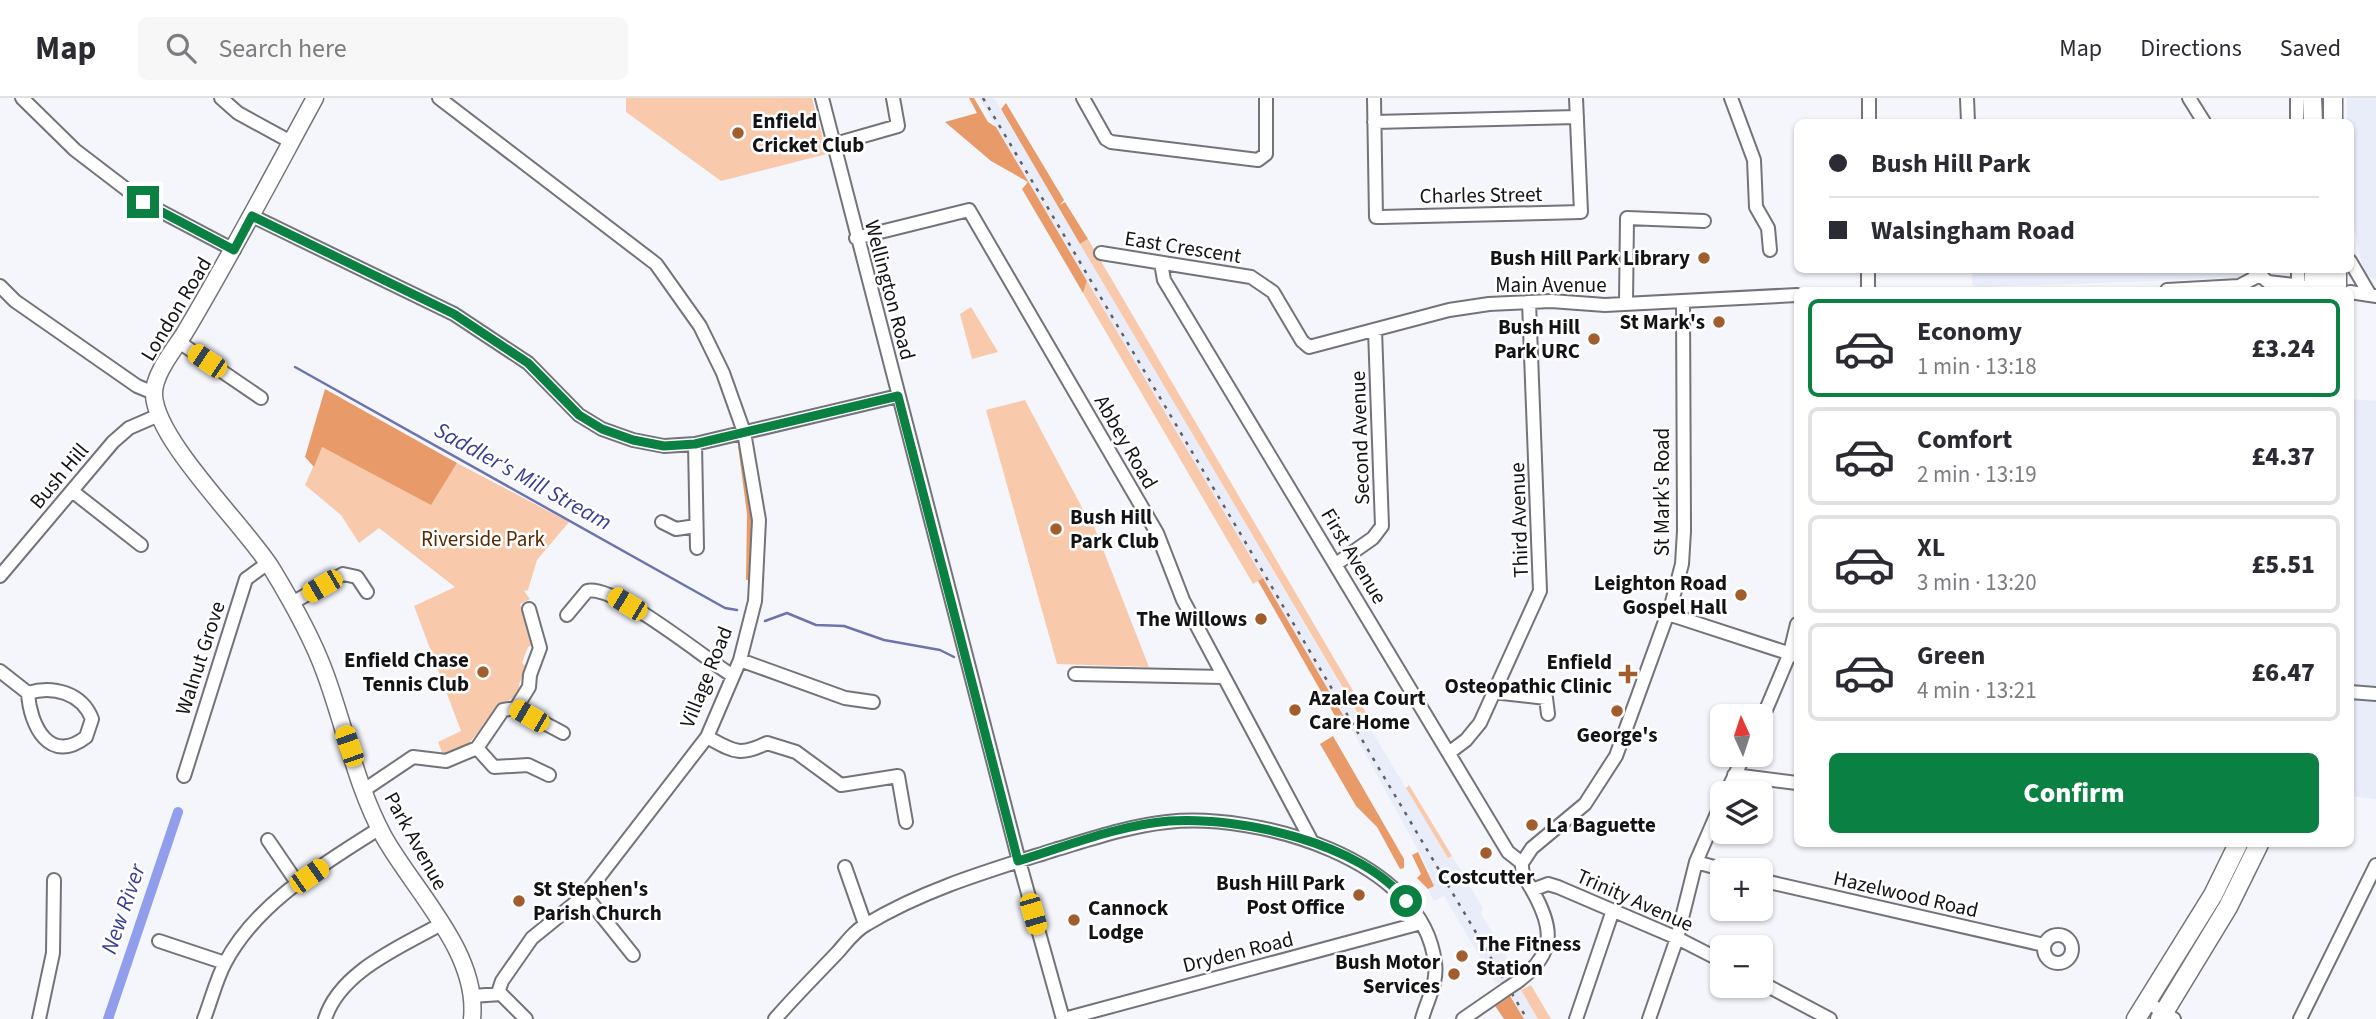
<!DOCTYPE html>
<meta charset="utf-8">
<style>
body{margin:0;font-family:"Source Sans 3",sans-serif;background:#f7f7f7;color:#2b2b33;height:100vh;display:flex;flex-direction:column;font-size:26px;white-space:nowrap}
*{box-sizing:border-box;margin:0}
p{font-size:23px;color:#7c7c81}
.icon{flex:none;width:38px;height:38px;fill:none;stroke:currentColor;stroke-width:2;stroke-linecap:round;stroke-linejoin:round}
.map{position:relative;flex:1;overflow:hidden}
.panel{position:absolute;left:1794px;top:189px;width:560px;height:560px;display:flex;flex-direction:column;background:#fff;border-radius:10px;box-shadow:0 2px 5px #0004}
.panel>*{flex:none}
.hud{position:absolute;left:1794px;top:21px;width:560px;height:154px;border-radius:10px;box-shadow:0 2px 5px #0004;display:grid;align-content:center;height:154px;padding:0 35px;background:#fff}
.needle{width:46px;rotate:357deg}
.tools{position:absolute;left:1710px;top:606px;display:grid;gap:14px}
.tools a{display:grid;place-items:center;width:63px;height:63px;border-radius:10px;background:#fff;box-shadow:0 2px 5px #0004;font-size:35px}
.end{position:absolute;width:32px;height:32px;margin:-16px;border:9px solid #0b8043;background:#fff;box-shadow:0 0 0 4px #fff}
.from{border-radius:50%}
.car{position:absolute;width:21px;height:42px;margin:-21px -10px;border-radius:9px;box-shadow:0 0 5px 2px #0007;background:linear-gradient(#f5c518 24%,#345 0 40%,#f5c518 0 76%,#345 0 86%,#f5c518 0)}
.hud b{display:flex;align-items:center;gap:24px;height:66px;font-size:26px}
.hud b+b{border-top:2px solid #e1e1e2}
.hud i{width:18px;height:18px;background:#2b2b33}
ul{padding:12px 0 0;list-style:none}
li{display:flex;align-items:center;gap:21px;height:98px;margin:0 14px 10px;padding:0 21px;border:4px solid #e1e1e2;border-radius:10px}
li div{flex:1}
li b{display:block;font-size:26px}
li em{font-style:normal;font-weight:800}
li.on{border-color:#0b8043}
li>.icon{width:63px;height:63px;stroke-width:1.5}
.action{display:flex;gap:14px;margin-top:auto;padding:14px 35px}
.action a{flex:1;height:80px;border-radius:10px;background:#0b8043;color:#fff;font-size:28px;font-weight:800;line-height:80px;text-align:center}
header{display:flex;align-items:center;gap:42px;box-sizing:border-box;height:98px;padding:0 35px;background:#fff;border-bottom:2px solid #e1e1e2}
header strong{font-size:33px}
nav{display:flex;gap:38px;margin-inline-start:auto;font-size:24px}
.search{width:490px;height:63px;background:#f7f7f7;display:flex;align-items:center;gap:18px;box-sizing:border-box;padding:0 24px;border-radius:10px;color:#7c7c81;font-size:26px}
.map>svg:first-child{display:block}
</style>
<header>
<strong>Map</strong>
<div class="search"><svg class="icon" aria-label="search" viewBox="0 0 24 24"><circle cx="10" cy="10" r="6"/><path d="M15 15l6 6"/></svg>Search here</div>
<nav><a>Map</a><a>Directions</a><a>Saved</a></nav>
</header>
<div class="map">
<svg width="2376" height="921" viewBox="0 0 2376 921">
<rect width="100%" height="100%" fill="#f5f6fc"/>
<path fill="#e9ecf9" d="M979,0H994L1361,622L1368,627L1448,760L1452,758L1483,810L1481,816L1509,862L1506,865L1538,921H1524L1502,884L1496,886L1444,798L1434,803L1428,791L1434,787L1427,776L1430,774L1350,628Z
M2347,0H2376V182L2364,176L2350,111V24H2347Z
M1972,172H2238L2241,180L1977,189L1972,186Z
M2350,301L2376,303V701L2350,698Z"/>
<path fill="#f9c9ab" d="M626,0H812L827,56L721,83L626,14Z
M1088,141L1372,625L1366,629L1080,146Z
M1087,183L1263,480L1253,486L1083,195Z
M971,209L998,254L972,261L960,216Z
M1025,302L1087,419L1090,418L1149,569L1057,566L986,312Z
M322,349L431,406L457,365L569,424L537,462L528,492L524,493L530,501L520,506L535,545L528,549L522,565L527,569L519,586L520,594C513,601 504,603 497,610C479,626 471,657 443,657L438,644L461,633L414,508L455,489L379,430L359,445L341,417L305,387Z
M1409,687L1452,758L1448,760L1406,690Z
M1531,887L1551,921H1538L1521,892Z"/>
<path fill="#e89b68" d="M969,0H974L988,24L996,29L1087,183L1083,195L1022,91L1028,84L991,63L945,24L977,15Z
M1006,5L1064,102L1060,107L1065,104L1088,141L1080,146L1001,11Z
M325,291L457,365L431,407L322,349L314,369L305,359Z
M744,346L754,416L752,482H746L747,416L738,348Z
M1263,480L1350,629L1343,632L1258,483Z
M1333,638L1404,761V770L1400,771L1377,729L1356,708L1320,646Z
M1418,754L1434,788L1428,791L1417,780L1421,776L1412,757Z
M1510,898L1524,921H1504L1495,908Z"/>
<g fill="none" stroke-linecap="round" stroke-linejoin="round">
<path stroke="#6b74ac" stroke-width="2.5" d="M295,269L725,510L737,512
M765,523L787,515L816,527L844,528L884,542L940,552L954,559"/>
<path stroke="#919eec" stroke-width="10" d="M108,921L178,714"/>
<g stroke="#737479" stroke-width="16">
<path id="minor" d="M22,0L75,52L143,104L234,152
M221,0L238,15L291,44
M439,0L656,166L700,228L723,275L744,334L759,422L755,503L740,562L707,639L585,797L532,840L502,883L498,895
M822,0L1019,763L1063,921
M1083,0L1106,41L1111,44L1258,62L1266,56V0
M1374,0L1376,119H1381L1581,114L1576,0
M1731,0L1754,62L1756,109L1768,130L1770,152
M1869,0V24
M1967,0L1968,24
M2189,0L2204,24
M2297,0V24
M1374,24L1577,19
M835,46L898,28L893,0
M252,118L454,216L528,265L579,317L602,331L633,342L664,348L695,346L898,298
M856,140L969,112L1157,435L1183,502L1311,742
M1101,155L1251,179L1273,194L1302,243L1309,249L1449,212L1489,206L1551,203L1605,207L1797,197
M2350,163L2370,197
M1161,165L1164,182L1508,754L1522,765
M2254,172L2268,184L2337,192
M2298,172V187
M0,188L15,203L137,288L154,295
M2313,189L2323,182L2326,172
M1868,192V172
M2167,192L2239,188L2258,178
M2350,194L2376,198
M1626,205L1627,120L1704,123
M179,244L261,300
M695,346L697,450
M72,393L141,447
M662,424L676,431L696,428
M1336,466L1373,440L1382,428L1375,232
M0,478L113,344L129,330L159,317
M292,505L343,476L357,479L367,494
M1668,516L1797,558
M567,517L587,493C615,486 704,560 733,578
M740,562L845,600L873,604
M0,573L28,595C30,628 50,667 86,639L92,621C82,595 53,587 28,595
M1075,576L1224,579
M1493,594L1546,600L1548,616
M2350,594L2376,596
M516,610L563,635
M1760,626L1790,555L1797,526
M707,639C733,653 739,659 767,645L796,654L841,687L898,678L906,724
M477,650L494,669L528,667L549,677
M1450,654L1466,642L1480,625L1540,493L1529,204
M1734,677L1797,685
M184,678L246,481L268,465
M364,692L413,659L446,663L477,650L503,612L516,610L529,589L530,577L540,550L529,511
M1726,695L1745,656
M268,742L298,786
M1696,764L1725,772
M845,769L865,826
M1760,782L2044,847
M1532,792L1548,786L1558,789L1677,840L1722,863
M585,797L633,857
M2044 851a14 14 0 1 1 28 0a14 14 0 1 1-28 0Z
M159,843L225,865
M1517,884C1557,855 1554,830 1531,790C1526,782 1521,775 1522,765L1532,750L1585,706L1616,658L1672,504L1682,466L1684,433L1683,204
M1760,884L1830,921
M472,898L501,896L526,921
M2147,904L2174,921
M39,921L53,855L54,782
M204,921C211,903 216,882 225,865C257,804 324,766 380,730
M325,921C340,873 401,849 441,826
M775,921C795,898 816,877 837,855C846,845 855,832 867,826C925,791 991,772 1054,752C1091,741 1129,728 1167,724C1256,714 1423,760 1435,865C1438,885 1427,902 1422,921
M1064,921L1421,825
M1463,921L1505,892
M1576,921L1612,815
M1649,921L1677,840L1696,764L1722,704
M2300,921L2376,767"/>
</g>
<g stroke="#737479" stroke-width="19">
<path id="major" d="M315,0C272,79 230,159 184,236C173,253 153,277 154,297C156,343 245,428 272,471C292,504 312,539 325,575C345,629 356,688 384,739C415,794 479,855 472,921"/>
</g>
<g stroke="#737479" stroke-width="21">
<path id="highway" d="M2312,0L2313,24
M2333,0V24
M2337,172V192
M2313,192L2314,172
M2136,921L2213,797L2238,746
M2160,921L2228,809L2259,746"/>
</g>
<use href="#minor" stroke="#fff" stroke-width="12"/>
<use href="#major" stroke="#fff" stroke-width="16"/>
<use href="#highway" stroke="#fff" stroke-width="18"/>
<path stroke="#5f6063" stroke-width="2.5" stroke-dasharray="3.5 7" stroke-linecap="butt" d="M983,0L1527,921"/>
<g stroke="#737479" stroke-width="16" stroke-linecap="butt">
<path id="minor-bridge" d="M1505,892L1517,884"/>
</g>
<use href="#minor-bridge" stroke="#fff" stroke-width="12"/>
</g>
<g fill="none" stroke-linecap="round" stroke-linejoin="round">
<path stroke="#0b8043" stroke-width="9" d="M143,104L234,152L252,118L454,216L528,265L579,317L602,331L633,342L664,348L695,346L898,298L1018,763C1067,748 1119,727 1169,723C1239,718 1362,745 1406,803"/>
</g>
<g fill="#a15d2d" stroke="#fff" stroke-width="2.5">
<circle cx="738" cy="35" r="7"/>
<circle cx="1704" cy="160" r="7"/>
<circle cx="1719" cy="224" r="7"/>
<circle cx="1594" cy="241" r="7"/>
<circle cx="1056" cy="431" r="7"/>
<circle cx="1741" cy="497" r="7"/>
<circle cx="1261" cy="521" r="7"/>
<circle cx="483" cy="574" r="7"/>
<path d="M1624.5 565.5h7v7h7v7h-7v7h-7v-7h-7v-7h7z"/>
<circle cx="1295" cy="612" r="7"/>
<circle cx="1617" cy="613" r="7"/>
<circle cx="1532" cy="727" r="7"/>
<circle cx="1486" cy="755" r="7"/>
<circle cx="1359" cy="797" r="7"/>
<circle cx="519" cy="803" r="7"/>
<circle cx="1074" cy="822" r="7"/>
<circle cx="1462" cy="858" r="7"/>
<circle cx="1454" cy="876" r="7"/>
</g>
<g text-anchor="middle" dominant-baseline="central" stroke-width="5" stroke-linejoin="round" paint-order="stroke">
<g font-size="21" font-weight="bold" fill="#131315" stroke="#fff" text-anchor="end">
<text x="752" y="23" text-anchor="start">Enfield<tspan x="752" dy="24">Cricket Club</tspan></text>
<text x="1690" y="160">Bush Hill Park Library</text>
<text x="1705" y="224">St Mark's</text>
<text x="1580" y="229">Bush Hill<tspan x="1580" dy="24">Park URC</tspan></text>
<text x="1070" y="419" text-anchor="start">Bush Hill<tspan x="1070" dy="24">Park Club</tspan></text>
<text x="1727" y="485">Leighton Road<tspan x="1727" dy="24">Gospel Hall</tspan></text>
<text x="1247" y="521">The Willows</text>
<text x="469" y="562">Enfield Chase<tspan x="469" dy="24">Tennis Club</tspan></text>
<text x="1612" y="564">Enfield<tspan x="1612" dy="24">Osteopathic Clinic</tspan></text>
<text x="1309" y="600" text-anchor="start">Azalea Court<tspan x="1309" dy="24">Care Home</tspan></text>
<text x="1617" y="637" text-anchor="middle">George's</text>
<text x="1546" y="727" text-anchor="start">La Baguette</text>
<text x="1486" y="779" text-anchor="middle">Costcutter</text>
<text x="1345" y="785">Bush Hill Park<tspan x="1345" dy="24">Post Office</tspan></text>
<text x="533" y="791" text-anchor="start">St Stephen's<tspan x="533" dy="24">Parish Church</tspan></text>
<text x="1088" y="810" text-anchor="start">Cannock<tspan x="1088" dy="24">Lodge</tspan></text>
<text x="1476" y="846" text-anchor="start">The Fitness<tspan x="1476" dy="24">Station</tspan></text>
<text x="1440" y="864">Bush Motor<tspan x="1440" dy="24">Services</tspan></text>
</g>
<g font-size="21" fill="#131315" stroke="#fff">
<text transform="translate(1481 97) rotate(-1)">Charles Street</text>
<text transform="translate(1183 149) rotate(9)">East Crescent</text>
<text x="1551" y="187">Main Avenue</text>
<text transform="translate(890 192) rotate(75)">Wellington Road</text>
<text transform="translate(176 211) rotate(-59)">London Road</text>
<text transform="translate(1360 340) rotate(-92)">Second Avenue</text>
<text transform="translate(1126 344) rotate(60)">Abbey Road</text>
<text transform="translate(59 378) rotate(-50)">Bush Hill</text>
<text transform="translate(1662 394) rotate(-90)">St Mark's Road</text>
<text transform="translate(1519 422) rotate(-92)">Third Avenue</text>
<text transform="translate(1354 458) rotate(59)">First Avenue</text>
<text transform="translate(200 560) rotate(-72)">Walnut Grove</text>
<text transform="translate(706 579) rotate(-68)">Village Road</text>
<text transform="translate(416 743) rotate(61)">Park Avenue</text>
<text transform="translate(1906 796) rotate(13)">Hazelwood Road</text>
<text transform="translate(1635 802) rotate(24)">Trinity Avenue</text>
<text transform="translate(1238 854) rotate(-14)">Dryden Road</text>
</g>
<g font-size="21" fill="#592900" stroke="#fff">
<text x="483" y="441">Riverside Park</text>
</g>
<g font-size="23" font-style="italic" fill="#383d96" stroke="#fff">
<text transform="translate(523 378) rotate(29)">Saddler's Mill Stream</text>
<text transform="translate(123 811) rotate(-71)">New River</text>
</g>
</g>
</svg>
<div class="tools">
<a><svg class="needle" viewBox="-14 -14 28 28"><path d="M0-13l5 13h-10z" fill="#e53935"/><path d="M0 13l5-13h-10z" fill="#7c7c81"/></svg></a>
<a><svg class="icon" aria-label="layers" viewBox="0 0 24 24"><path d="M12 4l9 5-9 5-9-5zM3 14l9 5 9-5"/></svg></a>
<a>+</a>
<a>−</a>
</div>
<i class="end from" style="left:1406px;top:803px"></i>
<i class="end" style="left:143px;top:104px"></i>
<i class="car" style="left:207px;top:263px;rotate:304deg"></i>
<i class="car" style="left:322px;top:488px;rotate:240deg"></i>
<i class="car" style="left:627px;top:506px;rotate:301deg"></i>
<i class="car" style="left:529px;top:618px;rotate:300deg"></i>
<i class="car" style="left:349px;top:648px;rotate:341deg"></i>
<i class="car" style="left:309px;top:778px;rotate:55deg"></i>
<i class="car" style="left:1033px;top:816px;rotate:164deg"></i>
<div class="hud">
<b><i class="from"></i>Bush Hill Park</b>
<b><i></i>Walsingham Road</b>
</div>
<section class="panel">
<ul>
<li class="on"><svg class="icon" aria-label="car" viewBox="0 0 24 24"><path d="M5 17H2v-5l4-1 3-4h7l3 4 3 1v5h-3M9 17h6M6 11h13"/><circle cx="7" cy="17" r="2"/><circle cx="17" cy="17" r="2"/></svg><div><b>Economy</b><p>1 min · 13:18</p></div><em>£3.24</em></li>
<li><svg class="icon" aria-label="car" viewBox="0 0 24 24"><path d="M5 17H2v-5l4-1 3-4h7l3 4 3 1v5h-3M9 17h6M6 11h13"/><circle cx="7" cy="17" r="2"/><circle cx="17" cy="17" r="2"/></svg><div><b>Comfort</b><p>2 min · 13:19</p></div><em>£4.37</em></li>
<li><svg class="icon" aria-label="car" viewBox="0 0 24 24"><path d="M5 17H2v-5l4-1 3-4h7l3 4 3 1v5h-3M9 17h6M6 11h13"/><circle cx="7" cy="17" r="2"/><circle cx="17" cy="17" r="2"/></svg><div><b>XL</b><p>3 min · 13:20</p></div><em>£5.51</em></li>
<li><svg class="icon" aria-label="car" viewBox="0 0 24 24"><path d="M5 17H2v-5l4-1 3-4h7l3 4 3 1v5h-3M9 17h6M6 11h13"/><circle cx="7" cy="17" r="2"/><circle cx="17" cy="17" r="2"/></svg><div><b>Green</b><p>4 min · 13:21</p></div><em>£6.47</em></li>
</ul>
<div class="action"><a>Confirm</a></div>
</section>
</div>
